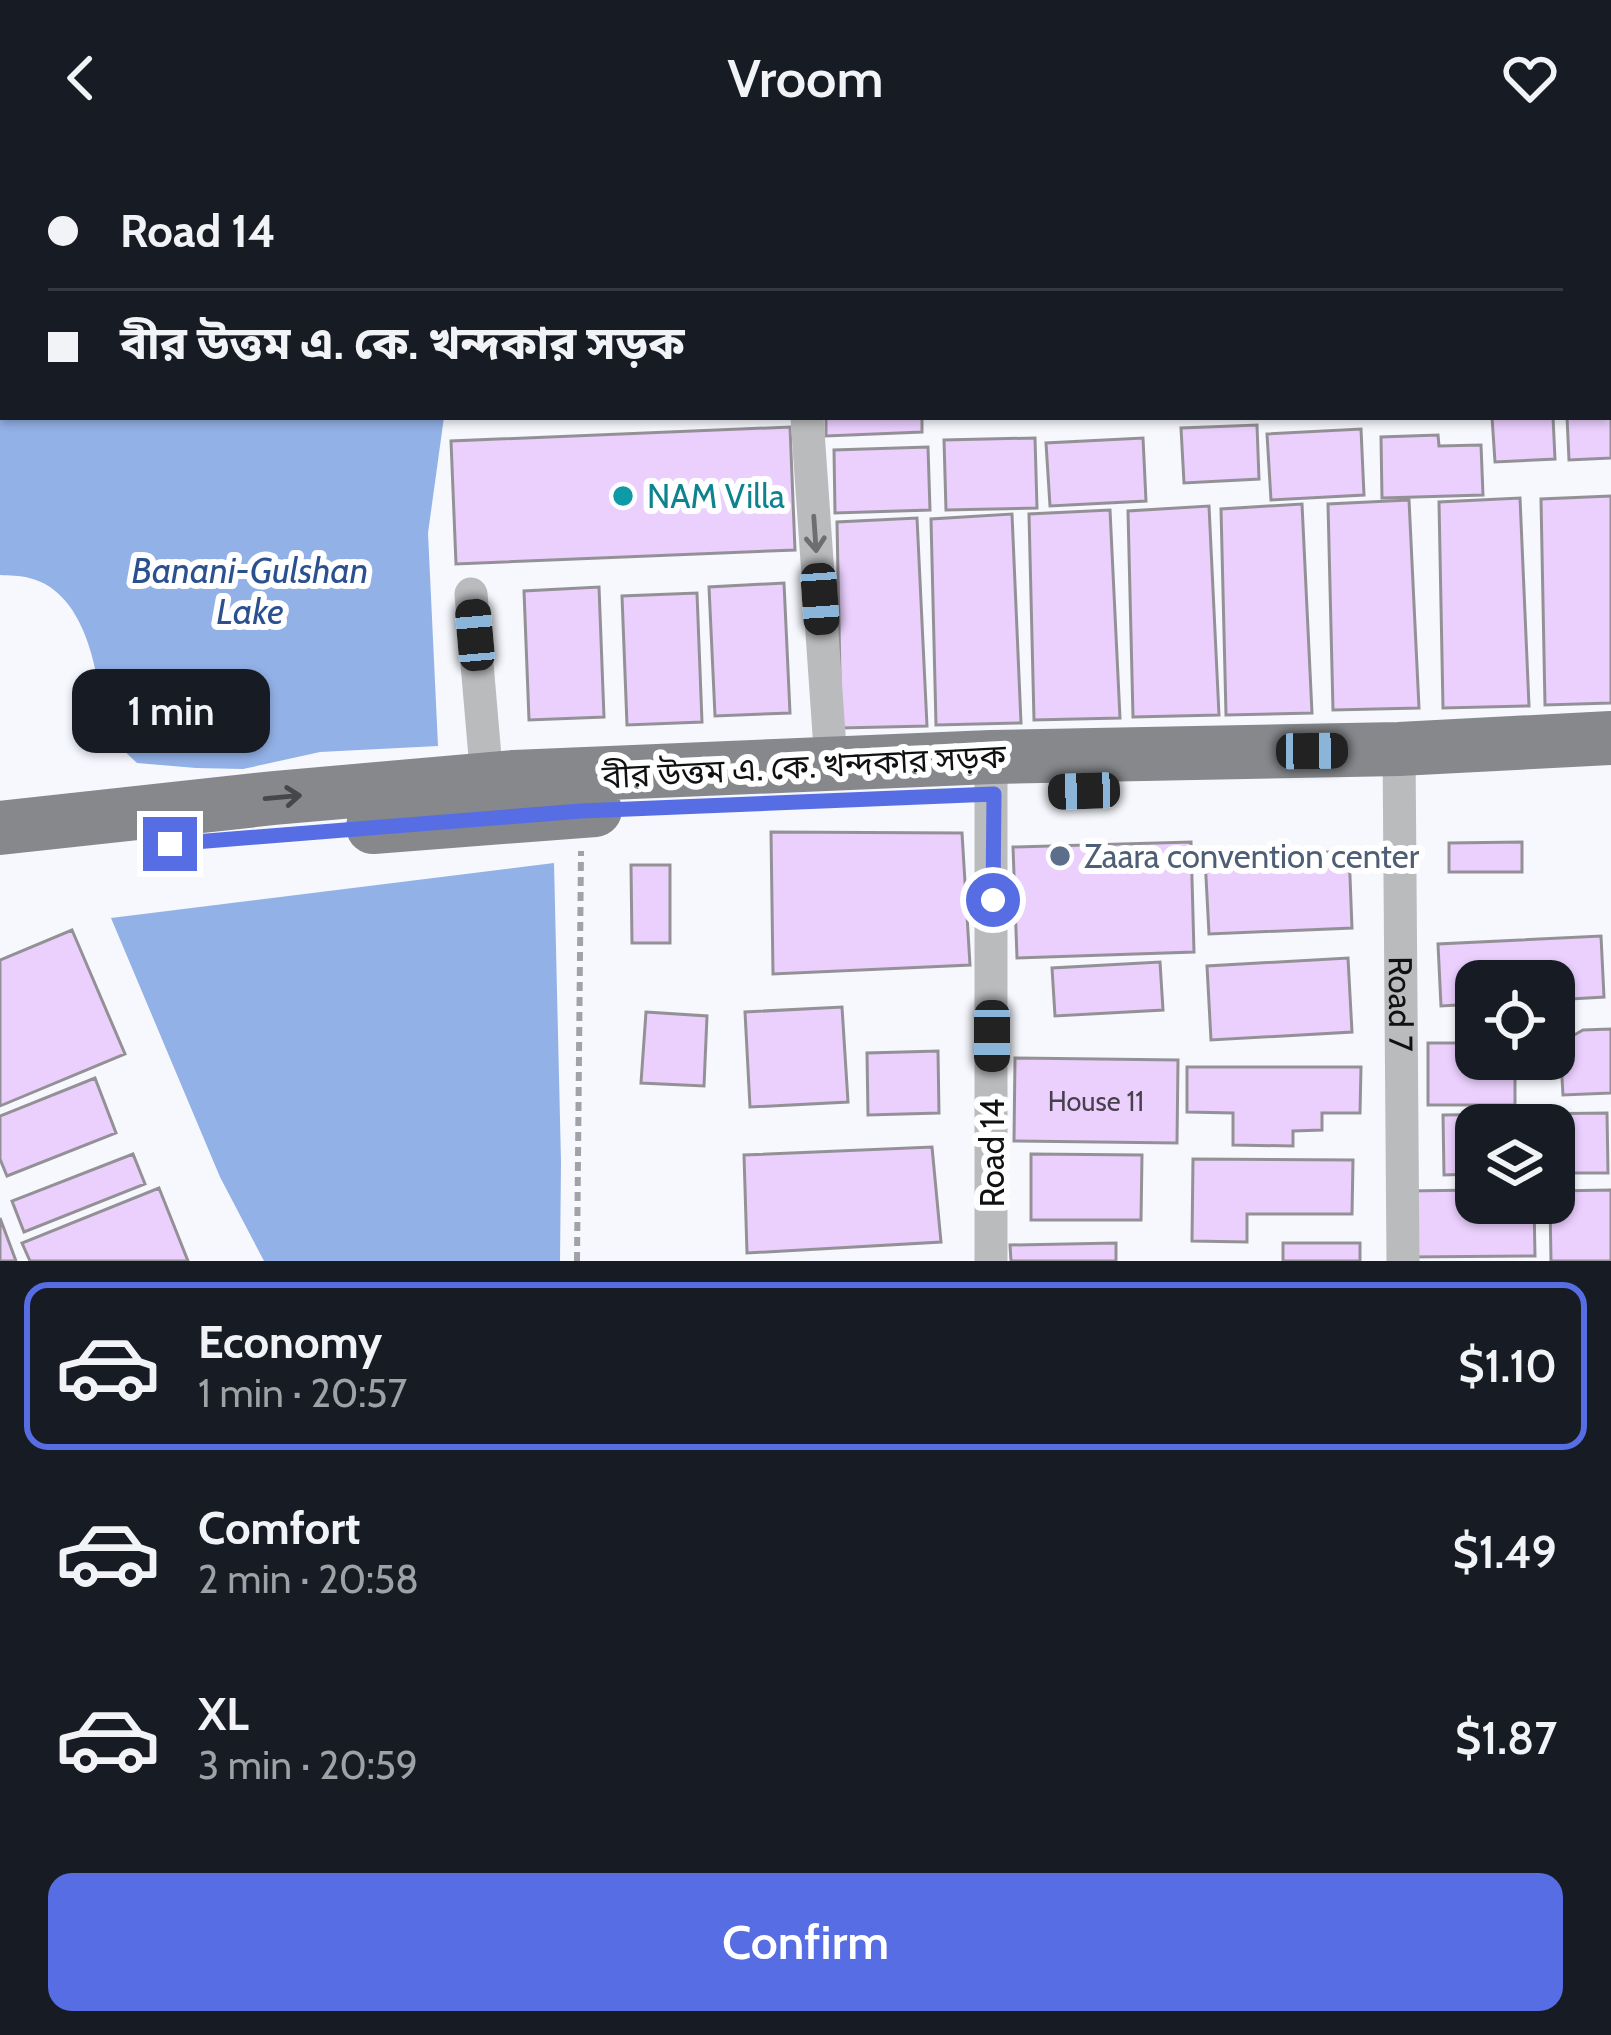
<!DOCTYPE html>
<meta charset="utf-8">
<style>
body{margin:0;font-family:Cabin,"Noto Sans Bengali",sans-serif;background:#20242c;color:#f1f3f6;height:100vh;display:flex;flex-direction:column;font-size:45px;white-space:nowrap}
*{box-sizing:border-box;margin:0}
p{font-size:39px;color:#9ea1a6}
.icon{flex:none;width:66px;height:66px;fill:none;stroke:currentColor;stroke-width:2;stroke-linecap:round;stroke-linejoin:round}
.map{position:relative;height:1105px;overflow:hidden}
.side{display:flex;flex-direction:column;background:#171b24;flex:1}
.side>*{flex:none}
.banner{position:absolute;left:0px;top:0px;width:1611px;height:264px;box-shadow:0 3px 9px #0004;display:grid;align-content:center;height:264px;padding:0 48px;background:#171b24}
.fabs{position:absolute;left:1455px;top:804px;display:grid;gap:24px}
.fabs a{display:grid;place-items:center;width:120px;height:120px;border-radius:24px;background:#171b24;box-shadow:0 3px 9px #0004;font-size:60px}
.end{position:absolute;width:54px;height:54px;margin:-27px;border:15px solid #576de3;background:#fff;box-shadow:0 0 0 6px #fff}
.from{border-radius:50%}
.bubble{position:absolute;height:84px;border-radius:24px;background:#171b24;box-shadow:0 3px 9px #0004;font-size:39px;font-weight:600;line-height:84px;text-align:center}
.car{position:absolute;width:36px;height:72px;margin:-36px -18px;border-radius:15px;box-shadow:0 0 9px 3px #0007;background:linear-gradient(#222 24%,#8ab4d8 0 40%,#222 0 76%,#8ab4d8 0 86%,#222 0)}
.banner b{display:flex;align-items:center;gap:42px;height:114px;font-size:45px}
.banner b+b{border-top:3px solid #363941}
.banner i{width:30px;height:30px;background:#f1f3f6}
ul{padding:21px 0 0;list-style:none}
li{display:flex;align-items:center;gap:36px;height:168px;margin:0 24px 18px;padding:0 24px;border:6px solid transparent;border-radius:24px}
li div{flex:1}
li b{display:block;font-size:45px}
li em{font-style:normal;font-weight:600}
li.current{border-color:#576de3}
li>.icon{width:108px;height:108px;stroke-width:1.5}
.button{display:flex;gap:24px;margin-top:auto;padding:24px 48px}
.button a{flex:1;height:138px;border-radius:24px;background:#576de3;color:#fff;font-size:48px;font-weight:600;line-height:138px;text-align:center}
header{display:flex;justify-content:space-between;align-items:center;height:156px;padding:0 48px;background:#171b24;font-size:54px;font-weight:600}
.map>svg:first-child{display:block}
</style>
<header><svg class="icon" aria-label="back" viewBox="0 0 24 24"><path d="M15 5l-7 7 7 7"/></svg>Vroom<svg class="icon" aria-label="heart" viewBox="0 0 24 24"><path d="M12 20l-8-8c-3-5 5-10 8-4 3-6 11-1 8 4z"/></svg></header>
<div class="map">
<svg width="1611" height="1105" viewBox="0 0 1611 1105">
<rect width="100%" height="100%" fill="#f6f8fe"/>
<path fill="#92b1e6" d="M0,0H498L3,3V261H444L428,377L438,590L320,596L243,613L196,612L137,607L104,576C100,526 89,436 29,422C20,419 9,420 0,419Z
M554,707L561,1006L560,1105H264L220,1021L111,762Z"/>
<path fill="#ebd0fe" stroke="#949196" stroke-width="3" d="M770,0H847L848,3H771Z
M929,0H1054L1055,3H929Z
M1326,0H1402V3H1327Z
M1414,0H1498V3H1414Z
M1549,0H1611V31L1608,3Z
M1608,222H1611V302L1569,304L1567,261H1608Z
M826,261H922V276L826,280Z
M1492,261H1553L1555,303L1495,306Z
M1257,269L1259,323L1184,327L1181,272Z
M790,271L795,394L456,408L451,285Z
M1361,273L1364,339L1271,344L1267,278Z
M1438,279L1439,290L1481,289L1483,339L1382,342L1381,281Z
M1035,282L1037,352L946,354L944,284Z
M1143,282L1146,345L1050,350L1046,287Z
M928,291L930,354L835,357L834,294Z
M1611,340V547L1545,549L1541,343Z
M1520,342L1529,550L1443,552L1439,346Z
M1409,344L1419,552L1333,554L1328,348Z
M1302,348L1312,557L1226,559L1221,353Z
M1209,350L1219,559L1133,561L1128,355Z
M1110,354L1120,562L1034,564L1029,358Z
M1012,358L1021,567L936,569L931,363Z
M917,362L927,570L841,572L837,366Z
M784,427L790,557L715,560L709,431Z
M599,431L604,561L529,564L524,435Z
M697,437L702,566L627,569L622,440Z
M771,676L962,677L970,809L773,818Z
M1191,686L1194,796L1017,802L1013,691Z
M1522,686V716H1449V687Z
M1349,695L1352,772L1209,778L1205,702Z
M631,709H670V787H632Z
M72,774L125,898L0,950V804Z
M1601,780L1604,841L1554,844V825H1476V848L1441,850L1438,788Z
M1348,802L1352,876L1211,884L1207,810Z
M1160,806L1163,854L1055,860L1052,812Z
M842,851L848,946L750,951L745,856Z
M646,856L707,860L704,930L641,927Z
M1611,873V937L1563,939L1560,887L1583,874Z
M1428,887H1476V903H1515V949H1428Z
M938,895L939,957L868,959L867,897Z
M1015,902L1178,904L1177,987L1014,985Z
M1187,911H1361L1360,957H1322V974L1293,975V990L1233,989V957L1187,956Z
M95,922L116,977L7,1020L0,1003V960Z
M1607,957L1608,1017H1554V969H1476V1018L1444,1019L1443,959Z
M932,991L941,1086L747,1097L744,999Z
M133,998L145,1028L24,1076L12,1045Z
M1031,998L1142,999L1141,1064H1031Z
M1193,1003L1353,1004L1352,1058H1247V1086L1192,1085Z
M159,1032L188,1105H30L22,1087Z
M1476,1034V1047H1534L1535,1100L1409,1101L1408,1035Z
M1611,1034V1105H1551L1550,1047H1554V1035Z
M0,1062L16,1105H0Z
M1116,1087V1105H1011L1010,1089Z
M1283,1087H1360V1105H1283Z"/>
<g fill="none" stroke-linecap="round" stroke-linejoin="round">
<path stroke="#a0a2a6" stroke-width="6" stroke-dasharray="9 6" stroke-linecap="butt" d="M577,1105L581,695"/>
<g stroke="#babbbd" stroke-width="33">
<path d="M1077,0V3"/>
<path d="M1295,0V3"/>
<path d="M1533,0V3"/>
<path d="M1608,200H1611"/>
<path d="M807,261L831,607"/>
<path d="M471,438L487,624"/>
<path id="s1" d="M1399,593L1403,1105"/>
<path d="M991,601V1105"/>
</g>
<path stroke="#86888c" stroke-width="54" d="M373,671L595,654
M0,672L274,642L514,621L991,601L1399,593L1611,582"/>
</g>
<defs><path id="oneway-shaft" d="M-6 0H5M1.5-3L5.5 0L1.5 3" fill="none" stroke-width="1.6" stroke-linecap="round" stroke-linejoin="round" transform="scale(3)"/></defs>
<use stroke="#6e6e70" href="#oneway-shaft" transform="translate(815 378) rotate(86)"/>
<use stroke="#454749" href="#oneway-shaft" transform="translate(283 641) rotate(-5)"/>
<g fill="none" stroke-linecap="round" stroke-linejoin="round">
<path stroke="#576de3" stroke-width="15" d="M170,688L581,655L994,638L993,744"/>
</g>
<circle fill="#0f9aa8" stroke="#fff" stroke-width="4.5" cx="623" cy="340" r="12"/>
<circle fill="#5c6f8a" stroke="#fff" stroke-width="4.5" cx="1060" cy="700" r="12"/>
<g text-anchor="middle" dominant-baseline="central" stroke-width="12" stroke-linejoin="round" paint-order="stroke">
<g font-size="27" fill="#47414e">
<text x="1096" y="945">House 11</text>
</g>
<g font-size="33" fill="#0d838f" stroke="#fff" text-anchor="start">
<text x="647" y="340">NAM Villa</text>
</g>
<g font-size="33" fill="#101113" stroke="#fff">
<text transform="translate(804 610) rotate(-3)">বীর উত্তম এ. কে. খন্দকার সড়ক</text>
<text stroke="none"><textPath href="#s1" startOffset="255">Road 7</textPath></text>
<text transform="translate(992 997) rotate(-90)">Road 14</text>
</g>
<g font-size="33" fill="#4e5e75" stroke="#fff" text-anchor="start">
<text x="1084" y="700">Zaara convention center</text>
</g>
<g font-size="36" font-style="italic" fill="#2b5090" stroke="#fff">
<text x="250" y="414">Banani-Gulshan<tspan x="250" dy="41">Lake</tspan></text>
</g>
</g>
</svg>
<div class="fabs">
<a><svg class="icon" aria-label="locate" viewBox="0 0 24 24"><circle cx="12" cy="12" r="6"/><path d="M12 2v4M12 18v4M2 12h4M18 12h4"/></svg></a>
<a><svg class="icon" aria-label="layers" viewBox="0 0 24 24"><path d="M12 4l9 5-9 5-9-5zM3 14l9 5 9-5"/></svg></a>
</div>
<i class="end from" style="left:993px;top:744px"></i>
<i class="end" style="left:170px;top:688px"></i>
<div class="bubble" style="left:72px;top:513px;width:198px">1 min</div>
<i class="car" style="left:820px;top:443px;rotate:176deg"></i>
<i class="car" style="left:475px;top:479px;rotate:355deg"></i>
<i class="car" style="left:1312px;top:595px;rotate:89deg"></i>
<i class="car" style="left:1084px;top:635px;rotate:268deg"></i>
<i class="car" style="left:992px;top:880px;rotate:180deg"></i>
<div class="banner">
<b><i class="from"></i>Road 14</b>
<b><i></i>বীর উত্তম এ. কে. খন্দকার সড়ক</b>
</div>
</div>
<section class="side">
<ul>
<li class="current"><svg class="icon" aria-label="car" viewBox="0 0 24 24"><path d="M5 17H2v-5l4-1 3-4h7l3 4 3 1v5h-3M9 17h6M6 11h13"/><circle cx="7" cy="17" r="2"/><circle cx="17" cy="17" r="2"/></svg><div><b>Economy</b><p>1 min · 20:57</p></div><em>$1.10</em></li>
<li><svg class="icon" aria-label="car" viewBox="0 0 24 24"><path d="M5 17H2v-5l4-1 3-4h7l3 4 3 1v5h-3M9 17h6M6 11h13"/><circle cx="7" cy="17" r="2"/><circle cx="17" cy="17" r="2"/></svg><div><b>Comfort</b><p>2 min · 20:58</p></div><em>$1.49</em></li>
<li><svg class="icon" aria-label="car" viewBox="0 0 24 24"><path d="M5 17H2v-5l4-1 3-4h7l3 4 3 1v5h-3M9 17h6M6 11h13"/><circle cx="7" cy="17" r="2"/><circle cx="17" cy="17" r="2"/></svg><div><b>XL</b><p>3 min · 20:59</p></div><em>$1.87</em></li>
</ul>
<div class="button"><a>Confirm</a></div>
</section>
